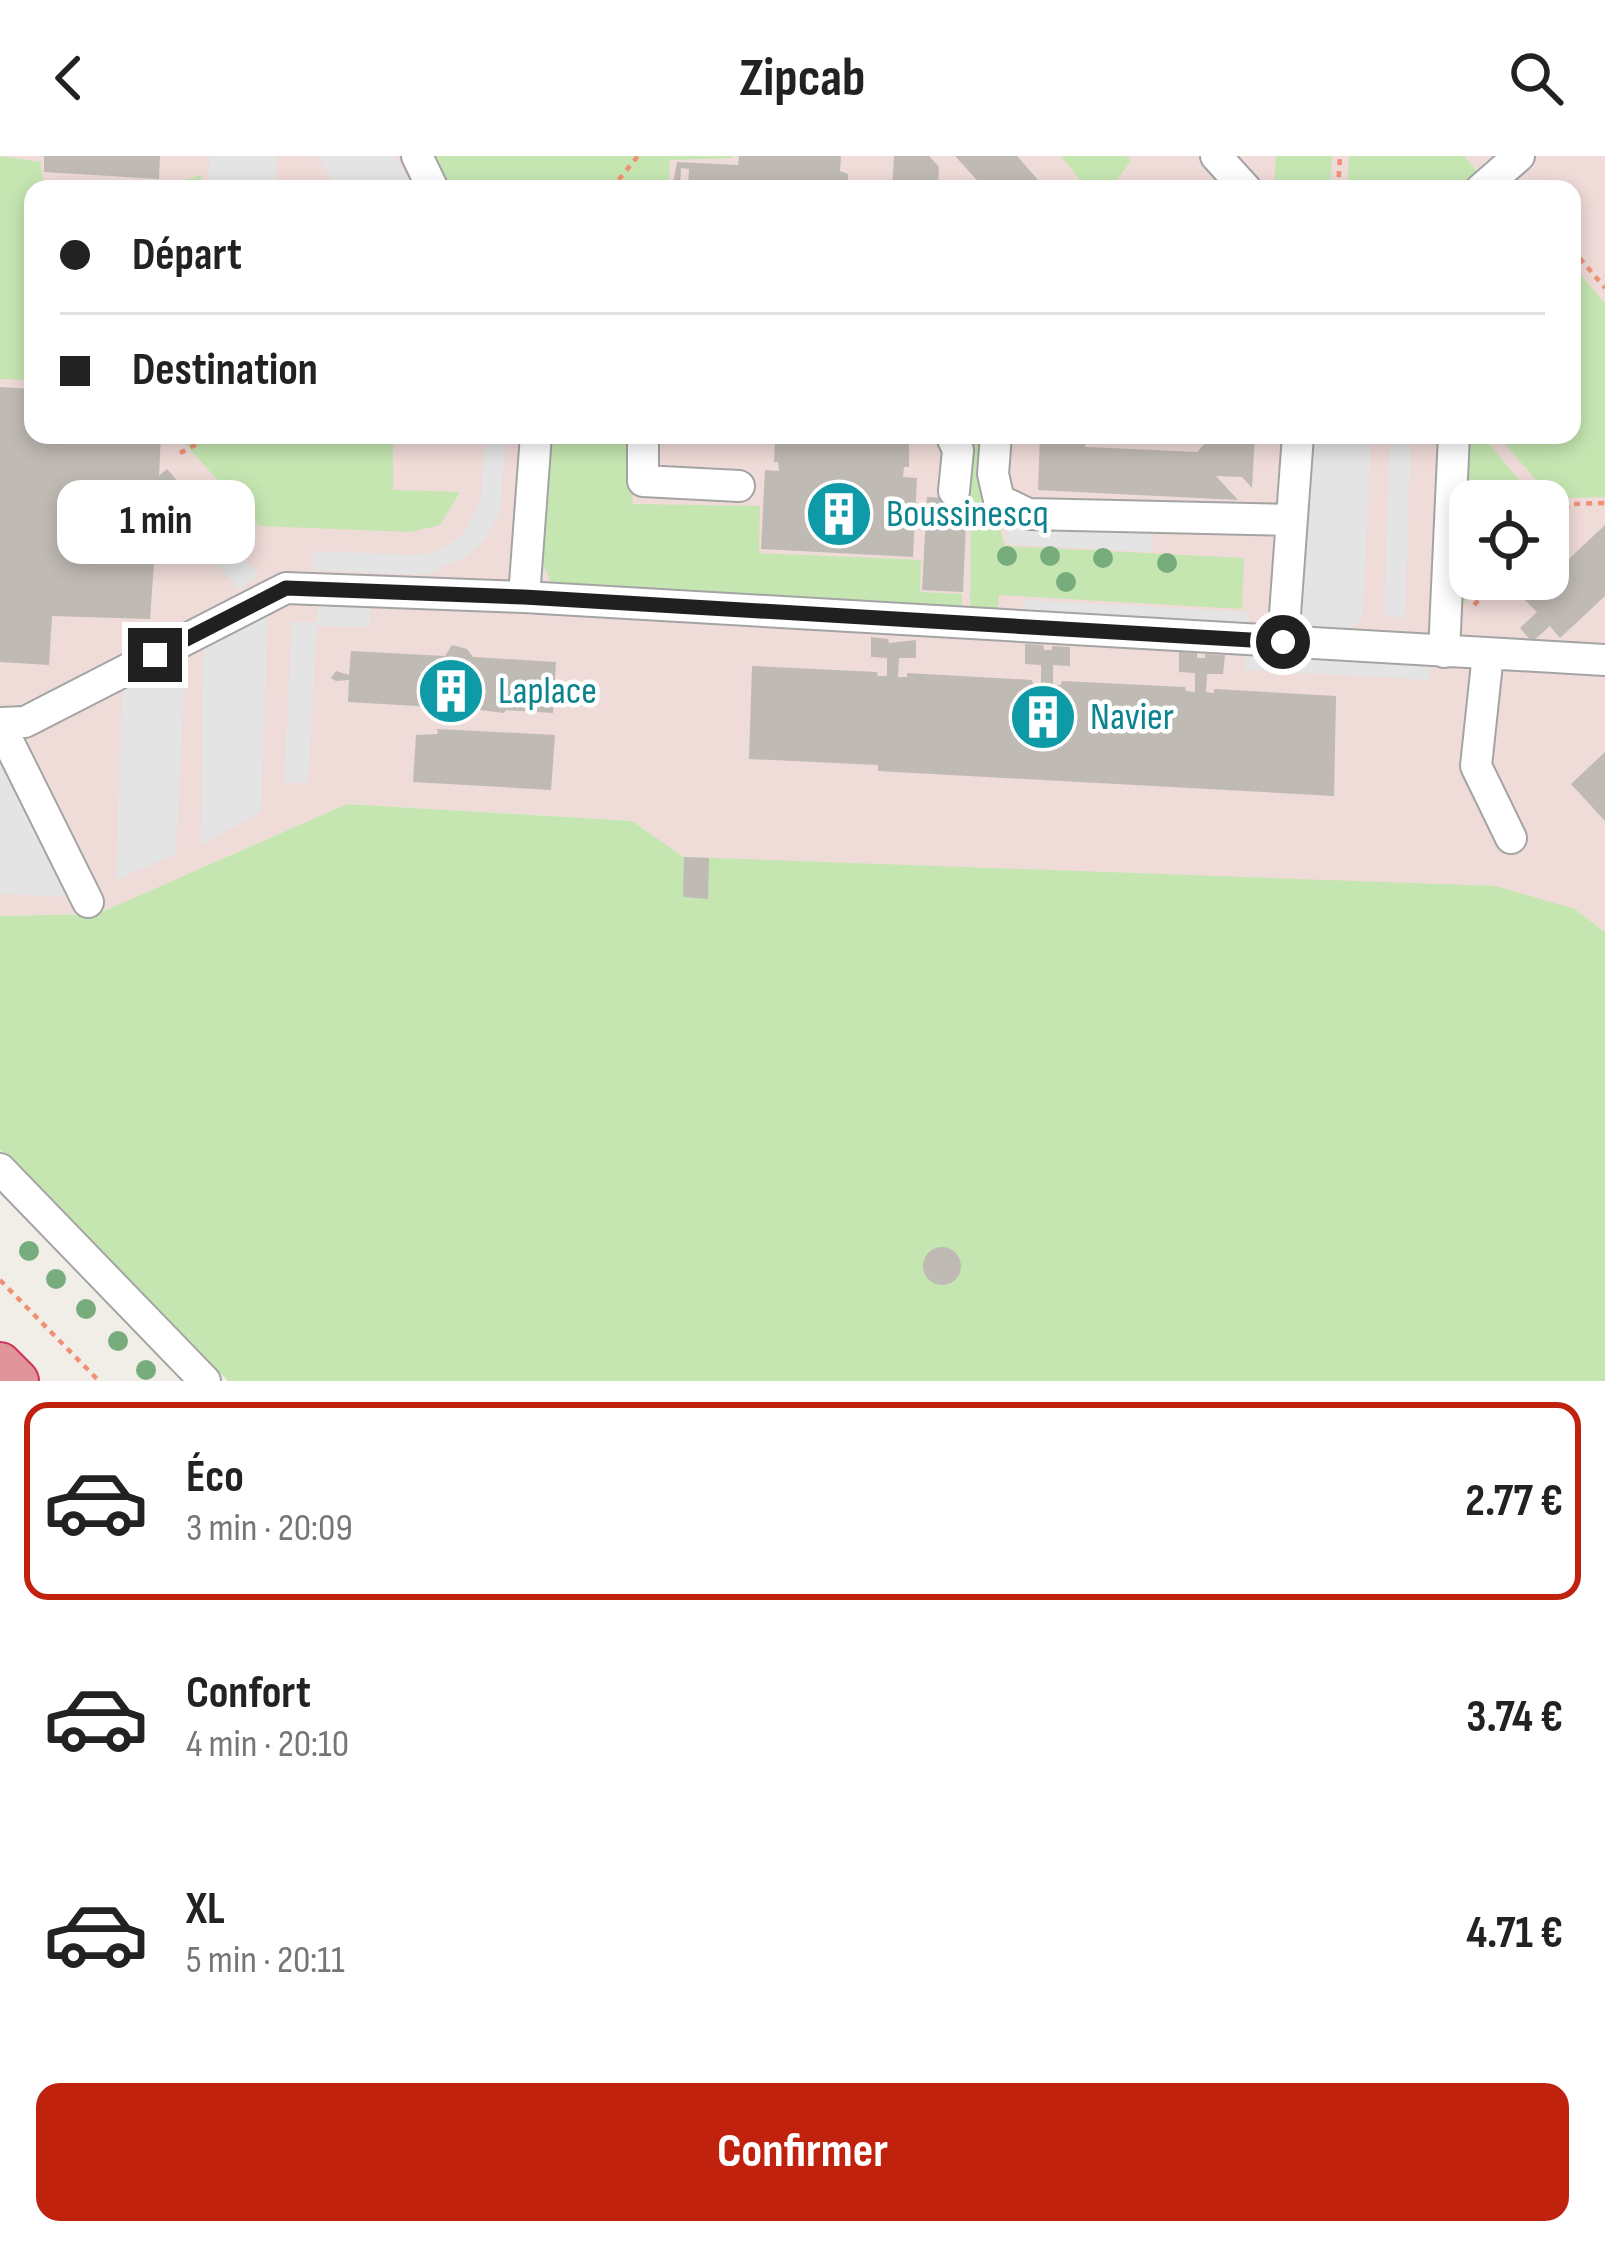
<!DOCTYPE html>
<html lang="fr">
<meta charset="utf-8">
<style>
body{margin:0;font-family:"Sofia Sans Condensed",sans-serif;background:#f2f2f2;color:#222;height:100vh;display:flex;flex-direction:column;font-size:45px;white-space:nowrap}
*{box-sizing:border-box;margin:0}
p{font-size:39px;color:#767676}
.icon{flex:none;width:66px;height:66px;fill:none;stroke:currentColor;stroke-width:2;stroke-linecap:round;stroke-linejoin:round}
.map{position:relative;height:1225px;overflow:hidden}
.drawer{display:flex;flex-direction:column;background:#fff;flex:1}
.drawer>*{flex:none}
.guide{position:absolute;left:24px;top:24px;width:1557px;height:264px;border-radius:24px;box-shadow:0 6px 18px #0003;display:grid;align-content:center;height:264px;padding:0 36px;background:#fff}
.tools{position:absolute;left:1449px;top:324px;display:grid;gap:24px}
.tools a{display:grid;place-items:center;width:120px;height:120px;border-radius:24px;background:#fff;box-shadow:0 6px 18px #0003;font-size:60px}
.end{position:absolute;width:54px;height:54px;margin:-27px;border:15px solid #202020;background:#fff;box-shadow:0 0 0 6px #fff}
.from{border-radius:50%}
.bubble{position:absolute;height:84px;border-radius:24px;background:#fff;box-shadow:0 6px 18px #0003;font-size:39px;font-weight:700;line-height:84px;text-align:center}
.guide b{display:flex;align-items:center;gap:42px;height:114px;font-size:45px}
.guide b+b{border-top:3px solid #e0e0e0}
.guide i{width:30px;height:30px;background:#222}
ul{padding:21px 0 0;list-style:none}
li{display:flex;align-items:center;gap:36px;height:198px;margin:0 24px 18px;padding:0 12px;border:6px solid transparent;border-radius:24px}
li div{flex:1}
li b{display:block;font-size:45px}
li em{font-style:normal;font-weight:700}
li.on{border-color:#c1220e}
li>.icon{width:108px;height:108px;stroke-width:1.5}
.button{display:flex;gap:24px;margin-top:auto;padding:24px 36px}
.button a{flex:1;height:138px;border-radius:24px;background:#c1220e;color:#fff;font-size:48px;font-weight:700;line-height:138px;text-align:center}
header{display:flex;justify-content:space-between;align-items:center;height:156px;padding:0 36px;background:#fff;font-size:54px;font-weight:700}
.map>svg:first-child{display:block}
</style>
<header><svg class="icon" aria-label="back" viewBox="0 0 24 24"><path d="M15 5l-7 7 7 7"/></svg>Zipcab<svg class="icon" aria-label="search" viewBox="0 0 24 24"><circle cx="10" cy="10" r="6"/><path d="M15 15l6 6"/></svg></header>
<div class="map">
<svg width="1605" height="1225" viewBox="0 0 1605 1225">
<rect width="100%" height="100%" fill="#f0eee7"/>
<path fill="#efdbd8" fill-rule="evenodd" d="M0,0H1605V776L1575,753L684,701L632,665L347,648L97,758L0,760ZM33,33H1572V279H33ZM1470,345H1548V423H1470Z"/>
<path fill="#c5e6b1" d="M0,0L40,6L43,24L160,31L201,19V33H33V224L0,223Z
M428,0H732V2L670,4L668,33H445Z
M1061,0H1127L1131,5L1110,33H1087Z
M1276,0H1332L1330,33H1274Z
M1349,0H1464L1481,20L1464,33H1347Z
M1572,108L1605,148V341L1567,342L1558,349L1497,279H1572Z
M177,279H393V334L460,336L440,369L410,376L259,370Z
M549,279H629L633,348L760,350L759,397L921,404L920,436L962,438V455L553,430L539,399Z
M972,279H991L987,331L1005,390L1244,402L1242,453L999,439L998,454L970,455Z
M1467,279H1482L1536,345H1470V423H1488L1463,449Z
M347,648L632,665L684,701L1496,730L1575,753L1605,776V1225H228L0,994V760L97,758Z"/>
<path fill="#e4e4e4" d="M210,0H277L275,33H208Z
M317,0H395L414,33H337Z
M485,279H506L500,356L485,384L466,400L426,419L313,414V395L423,399L444,392L463,378L481,344Z
M1307,279H1371L1363,455L1361,464L1343,478L1307,474L1298,458Z
M1390,279H1411L1405,461H1384Z
M202,356L259,418L240,434L184,372Z
M1008,368L1153,376L1152,396L1007,388Z
M1025,444L1249,456L1248,474L1024,461Z
M318,447L371,450L369,471L317,470L308,627H284L292,466H317Z
M268,457L261,656L201,689L203,489Z
M1246,495L1430,505L1429,524L1245,514Z
M186,499L176,698L116,724L122,534Z
M0,603L71,741L0,738Z"/>
<path fill="#c0bab4" d="M44,0H160L159,23L44,16Z
M739,0H841L840,15L848,18V33H688L689,13L681,12L680,33H672L677,6L738,9Z
M894,0H929L939,11L938,33H892Z
M955,0H1017L1046,33H985Z
M0,231L33,233V279H161L159,320L167,313L180,328L158,352L150,463L52,460L49,509L0,506Z
M1040,279H1086L1085,291H1089L1197,296L1209,283L1205,279H1255L1252,332L1242,321L1216,320L1238,344L1038,334Z
M775,284L909,287V311H904L903,321L917,322L913,401L761,393L765,314L779,315L778,306H774Z
M927,341L967,343L963,436L922,434Z
M1605,369V440L1560,482L1550,470L1532,486L1520,472L1537,456L1525,444Z
M871,481L888,483L889,487L916,484V502H899L898,521H907V517L1032,524L1033,528L1041,529V509L1025,508V488L1043,489L1044,494H1052V490L1070,491V510L1053,509V529H1061L1062,525L1185,531L1186,535L1195,536V517L1179,516V496L1197,497V502H1205V498L1225,499L1223,518H1207L1206,536L1214,537V533L1336,540L1334,640L878,615V609L749,603L752,510L877,516L878,520H887V502L871,501Z
M452,489L467,493L473,501L556,506L553,557L506,554L504,557L464,552L456,559L450,552L348,546L349,524L336,525L331,522L336,515L349,519L351,495L445,500Z
M437,573L555,579L551,634L413,626L416,579L438,578Z
M1605,596V665L1571,628Z
M684,701L709,702L708,743L683,741Z
M923 1110a19 19 0 1 1 38 0a19 19 0 1 1-38 0Z"/>
<g fill="none" stroke-linecap="round" stroke-linejoin="round">
<g stroke="#a4a4a4" stroke-width="34">
<path id="minor" d="M417,0L433,33
M1216,0L1246,33
M1481,33L1519,0
M643,279V325L739,330
M951,279L958,294L954,335
M996,279L993,318L999,344L1028,358L1291,364
M524,441L536,279
M1283,486L1298,279
M1444,496L1454,279
M1488,498L1476,610L1511,682
M0,567L25,566L286,432L524,441L1605,504
M0,569L88,746
M0,1013L205,1225"/>
</g>
<g stroke="#cf3357" stroke-width="46">
<path id="highway" d="M0,1208L17,1225"/>
</g>
<path stroke="#f09177" stroke-width="4.5" stroke-dasharray="6 6" stroke-linecap="butt" d="M611,33L638,0
M1338,33L1340,0
M1572,93L1605,132
M180,297L214,279
M1548,371L1570,348L1605,347
M1474,449L1499,423
M0,1124L99,1225"/>
<use href="#minor" stroke="#fff" stroke-width="30"/>
<use href="#highway" stroke="#e1949a" stroke-width="42"/>
</g>
<g fill="#77ad7d">
<circle cx="1007" cy="400" r="10"/>
<circle cx="1050" cy="400" r="10"/>
<circle cx="1103" cy="402" r="10"/>
<circle cx="1167" cy="407" r="10"/>
<circle cx="1066" cy="426" r="10"/>
<circle cx="29" cy="1095" r="10"/>
<circle cx="56" cy="1123" r="10"/>
<circle cx="86" cy="1153" r="10"/>
<circle cx="118" cy="1185" r="10"/>
<circle cx="146" cy="1214" r="10"/>
</g>
<g fill="none" stroke-linecap="round" stroke-linejoin="round">
<path stroke="#202020" stroke-width="15" d="M155,499L286,432L524,441L1283,486"/>
</g>
<defs>
<g id="building-disc" transform="scale(3.45)"><circle r="9.5" fill="#0f9aa8" stroke="#fff"/><path d="M-4-6H4V6H1V3H-1V6H-4ZM-2.5-4.3h1.7v1.8h-1.7ZM.8-4.3h1.7v1.8H.8ZM-2.5-1h1.7V.8h-1.7ZM.8-1h1.7V.8H.8Z" fill="#fff"/></g>
</defs>
<g fill-rule="evenodd">
<use href="#building-disc" x="839" y="358"/>
<use href="#building-disc" x="451" y="535"/>
<use href="#building-disc" x="1043" y="561"/>
</g>
<g text-anchor="middle" dominant-baseline="central" stroke-width="9" stroke-linejoin="round" paint-order="stroke">
<g font-size="39" fill="#0d838f" stroke="#fff" text-anchor="start">
<text x="886" y="358">Boussinescq</text>
<text x="498" y="535">Laplace</text>
<text x="1090" y="561">Navier</text>
</g>
</g>
</svg>
<div class="tools">
<a><svg class="icon" aria-label="locate" viewBox="0 0 24 24"><circle cx="12" cy="12" r="6"/><path d="M12 2v4M12 18v4M2 12h4M18 12h4"/></svg></a>
</div>
<i class="end from" style="left:1283px;top:486px"></i>
<i class="end" style="left:155px;top:499px"></i>
<div class="bubble" style="left:57px;top:324px;width:198px">1 min</div>
<div class="guide">
<b><i class="from"></i>Départ</b>
<b><i></i>Destination</b>
</div>
</div>
<section class="drawer">
<ul>
<li class="on"><svg class="icon" aria-label="car" viewBox="0 0 24 24"><path d="M5 17H2v-5l4-1 3-4h7l3 4 3 1v5h-3M9 17h6M6 11h13"/><circle cx="7" cy="17" r="2"/><circle cx="17" cy="17" r="2"/></svg><div><b>Éco</b><p>3 min · 20:09</p></div><em>2.77 €</em></li>
<li><svg class="icon" aria-label="car" viewBox="0 0 24 24"><path d="M5 17H2v-5l4-1 3-4h7l3 4 3 1v5h-3M9 17h6M6 11h13"/><circle cx="7" cy="17" r="2"/><circle cx="17" cy="17" r="2"/></svg><div><b>Confort</b><p>4 min · 20:10</p></div><em>3.74 €</em></li>
<li><svg class="icon" aria-label="car" viewBox="0 0 24 24"><path d="M5 17H2v-5l4-1 3-4h7l3 4 3 1v5h-3M9 17h6M6 11h13"/><circle cx="7" cy="17" r="2"/><circle cx="17" cy="17" r="2"/></svg><div><b>XL</b><p>5 min · 20:11</p></div><em>4.71 €</em></li>
</ul>
<div class="button"><a>Confirmer</a></div>
</section>
